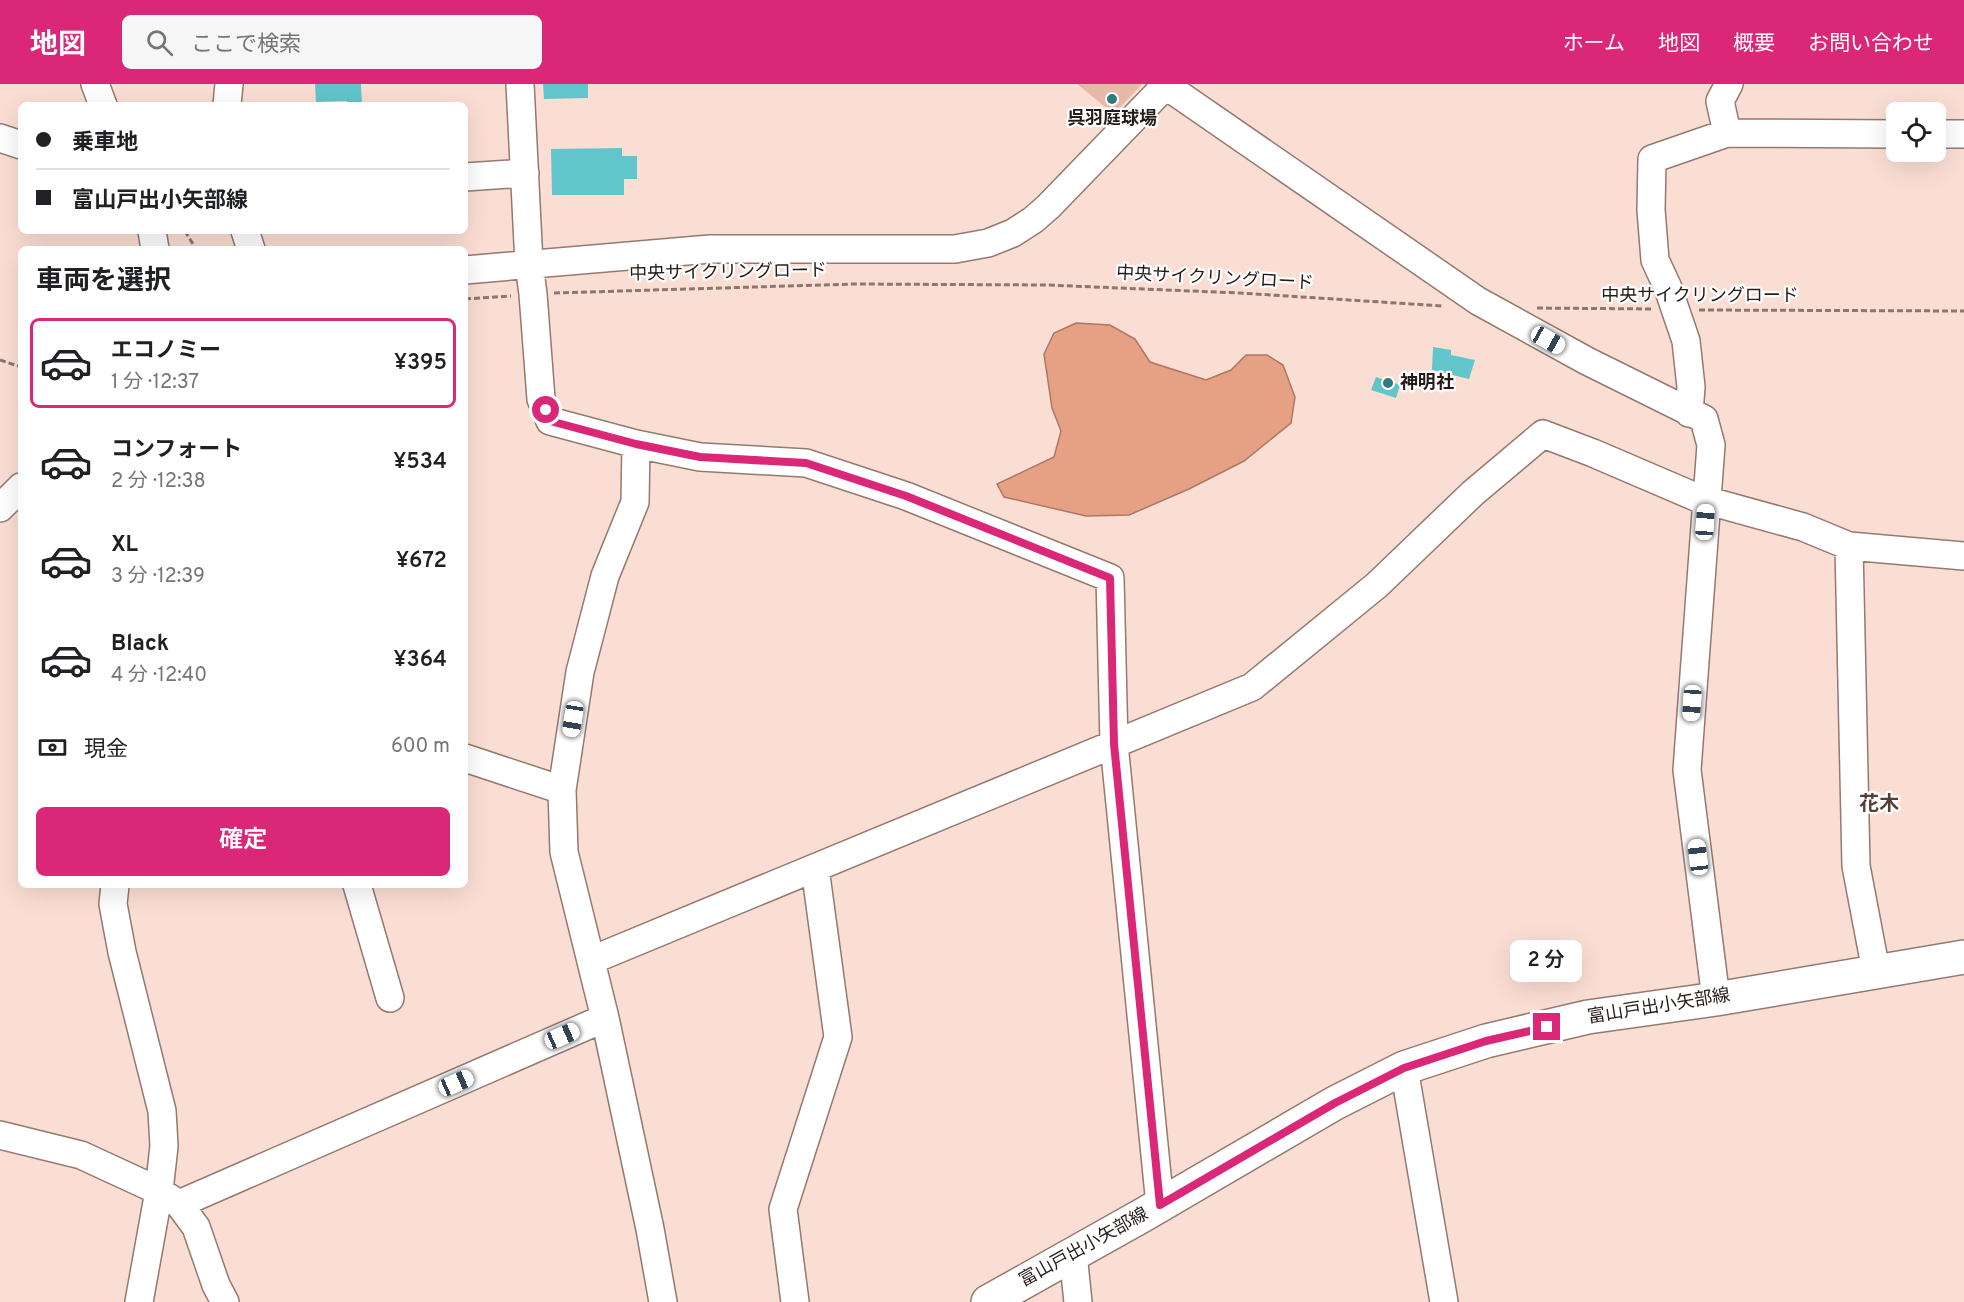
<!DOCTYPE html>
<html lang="ja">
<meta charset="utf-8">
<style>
body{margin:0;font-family:Overpass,"Noto Sans JP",sans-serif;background:#f6f6f6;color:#202124;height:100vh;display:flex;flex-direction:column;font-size:22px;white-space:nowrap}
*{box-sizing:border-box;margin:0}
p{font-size:20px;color:#757577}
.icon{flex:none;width:33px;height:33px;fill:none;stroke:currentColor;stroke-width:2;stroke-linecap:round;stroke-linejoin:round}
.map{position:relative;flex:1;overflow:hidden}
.details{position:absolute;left:18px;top:162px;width:450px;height:642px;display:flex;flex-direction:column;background:#fff;border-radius:9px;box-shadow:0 6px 24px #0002}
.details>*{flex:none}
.hud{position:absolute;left:18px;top:18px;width:450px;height:132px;border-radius:9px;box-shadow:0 6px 24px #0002;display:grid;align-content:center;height:132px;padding:0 18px;background:#fff}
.controls{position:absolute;left:1886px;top:18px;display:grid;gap:12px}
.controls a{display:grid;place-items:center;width:60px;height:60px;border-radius:9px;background:#fff;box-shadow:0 6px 24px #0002;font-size:30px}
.end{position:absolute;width:27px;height:27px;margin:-14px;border:8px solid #db2777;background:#fff;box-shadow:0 0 0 3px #fff}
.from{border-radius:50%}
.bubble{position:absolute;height:42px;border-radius:9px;background:#fff;box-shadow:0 6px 24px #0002;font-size:20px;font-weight:600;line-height:42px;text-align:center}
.car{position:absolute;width:18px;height:36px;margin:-18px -9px;border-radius:8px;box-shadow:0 0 4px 2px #0007;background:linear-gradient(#fff 24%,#345 0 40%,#fff 0 76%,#345 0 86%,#fff 0)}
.hud b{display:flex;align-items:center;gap:21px;height:57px;font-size:22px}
.hud b+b{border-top:2px solid #e0e0e0}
.hud i{width:15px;height:15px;background:#202124}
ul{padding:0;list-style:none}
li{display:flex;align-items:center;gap:18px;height:90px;margin:0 12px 9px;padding:0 6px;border:3px solid transparent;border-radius:9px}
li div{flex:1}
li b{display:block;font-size:22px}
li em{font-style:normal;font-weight:600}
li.current{border-color:#db2777}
li>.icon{width:54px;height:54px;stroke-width:1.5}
h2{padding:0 18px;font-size:27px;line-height:72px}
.pay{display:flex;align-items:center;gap:15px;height:66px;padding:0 18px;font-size:22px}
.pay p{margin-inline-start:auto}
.cta{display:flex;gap:12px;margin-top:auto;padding:12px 18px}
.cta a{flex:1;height:69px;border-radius:9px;background:#db2777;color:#fff;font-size:24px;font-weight:600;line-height:69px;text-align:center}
header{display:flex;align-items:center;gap:36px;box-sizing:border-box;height:84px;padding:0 30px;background:#db2777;color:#fff}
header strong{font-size:28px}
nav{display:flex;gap:33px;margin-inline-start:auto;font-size:21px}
.search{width:420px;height:54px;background:#f6f6f6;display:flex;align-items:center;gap:15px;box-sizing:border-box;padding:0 21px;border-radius:9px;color:#757577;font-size:22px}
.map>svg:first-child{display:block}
</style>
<header>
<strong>地図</strong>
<div class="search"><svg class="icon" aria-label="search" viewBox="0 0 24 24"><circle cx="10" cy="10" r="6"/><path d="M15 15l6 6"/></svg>ここで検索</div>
<nav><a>ホーム</a><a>地図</a><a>概要</a><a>お問い合わせ</a></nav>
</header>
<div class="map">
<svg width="1964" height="1218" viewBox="0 0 1964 1218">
<rect width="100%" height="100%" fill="#fbded3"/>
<path fill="#e6baa9" d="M1077,0H1142L1114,30Z"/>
<path fill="#e6a084" stroke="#ac7863" stroke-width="1.5" d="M1076,239L1110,241L1135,255L1150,278L1206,296L1231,286L1246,271H1267L1283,281L1295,313L1291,339L1244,377L1189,405L1129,431L1086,432L1004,413L997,400L1054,373L1061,347L1052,324L1044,270L1054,249Z"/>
<path fill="#62c5cb" d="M315,0H361L362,21H347V17L316,18Z
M543,0H588V14L544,15Z
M622,64V72H637V95H624V111H552L551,65Z
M1433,263L1451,266V271L1475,276L1469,295L1432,286Z
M1376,293L1400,301L1396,314L1371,306Z"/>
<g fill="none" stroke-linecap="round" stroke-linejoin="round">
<g stroke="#94796f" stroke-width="30">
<path id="minor" d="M95,0L103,21
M520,0L529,180L533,210L541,315L550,337L636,360L700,373L806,379L906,412L1110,494L1114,660L1160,1121
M1165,1L1478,217L1587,277L1704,335L1711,361L1687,686L1716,915
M227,21L229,0
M1727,49L1896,50
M1935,50H1964
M0,54L21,61
M465,93L525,89
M152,147L155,165
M245,147L251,165
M465,186L710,165H955L988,159L1013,149L1033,136L1048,123L1167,0
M1689,329L1691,303L1686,257L1668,204L1655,176L1651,126L1652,75L1727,49L1720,17L1729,0
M636,360L635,418L605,492L580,588L562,706L564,768L605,934L650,1145L663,1218
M0,424L21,403
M1849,462L1856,782L1876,887
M465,674L562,706
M115,801L113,820L122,868L162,1027L164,1062L159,1107L139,1218
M357,801L390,914
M592,876L1252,603L1377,501L1473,409L1543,350L1593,369L1698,414L1803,443L1849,462L1964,472
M1404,984L1444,1218
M0,1051L81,1071L159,1107L179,1120L196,1143L216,1201L225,1218
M179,1120L605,934
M1073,1170L1078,1218
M795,1218L783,1125L838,953L815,784"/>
</g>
<g stroke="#94796f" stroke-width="36">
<path id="major" d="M988,1218L1143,1131L1335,1019L1404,984L1486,957L1588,933L1716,915L1964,873"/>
</g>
<path stroke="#8a7770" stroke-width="3" stroke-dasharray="6 3" stroke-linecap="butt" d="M185,147L196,165
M554,209L855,200L1048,201L1240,209L1443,222
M465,215L511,212
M1537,224L1653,225
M1699,226L1964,227
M0,276L21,283"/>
<use href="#minor" stroke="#fff" stroke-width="27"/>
<use href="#major" stroke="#fff" stroke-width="33"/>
</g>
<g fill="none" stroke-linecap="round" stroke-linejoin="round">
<path stroke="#db2777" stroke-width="8" d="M546,326L550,337L636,360L700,373L806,379L906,412L1110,494L1114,660L1160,1121L1335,1019L1404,984L1486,957L1547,943"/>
</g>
<g fill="#317a7e" stroke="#fff" stroke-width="2">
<circle cx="1112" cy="15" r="6"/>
<circle cx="1388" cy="299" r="6"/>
</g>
<g text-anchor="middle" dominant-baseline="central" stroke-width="4.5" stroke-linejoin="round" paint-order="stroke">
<g font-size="18" font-weight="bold" fill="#251b17" stroke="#fff">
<text x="1112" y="35">呉羽庭球場</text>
<text x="1400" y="299" text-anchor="start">神明社</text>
</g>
<g font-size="18" fill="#251b17" stroke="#fff">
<text transform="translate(728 189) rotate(-1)">中央サイクリングロード</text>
<text transform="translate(1215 195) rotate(3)">中央サイクリングロード</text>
<text x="1700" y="212">中央サイクリングロード</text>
<text transform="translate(1659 923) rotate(-9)">富山戸出小矢部線</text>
<text transform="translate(1084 1164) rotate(-29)">富山戸出小矢部線</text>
</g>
<g font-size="20" font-weight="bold" fill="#553e35" stroke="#fff">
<text x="1879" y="721">花木</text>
</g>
</g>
</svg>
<div class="controls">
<a><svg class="icon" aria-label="locate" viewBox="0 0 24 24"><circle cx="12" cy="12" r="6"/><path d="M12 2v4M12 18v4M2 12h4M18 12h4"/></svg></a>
</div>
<i class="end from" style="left:546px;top:326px"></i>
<i class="end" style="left:1547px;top:943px"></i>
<div class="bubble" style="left:1510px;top:856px;width:72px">2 分</div>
<i class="car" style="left:1548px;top:256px;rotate:119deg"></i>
<i class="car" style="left:1705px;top:438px;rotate:4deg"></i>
<i class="car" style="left:1692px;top:619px;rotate:184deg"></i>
<i class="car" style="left:573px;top:635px;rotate:189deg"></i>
<i class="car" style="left:1698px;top:773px;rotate:353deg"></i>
<i class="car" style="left:562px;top:952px;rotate:66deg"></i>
<i class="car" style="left:456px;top:999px;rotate:66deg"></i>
<div class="hud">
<b><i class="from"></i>乗車地</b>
<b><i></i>富山戸出小矢部線</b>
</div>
<section class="details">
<h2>車両を選択</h2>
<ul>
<li class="current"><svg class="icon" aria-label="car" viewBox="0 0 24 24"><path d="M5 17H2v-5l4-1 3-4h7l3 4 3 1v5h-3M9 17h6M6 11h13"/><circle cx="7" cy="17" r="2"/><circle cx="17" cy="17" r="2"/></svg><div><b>エコノミー</b><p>1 分 · 12:37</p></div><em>¥395</em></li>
<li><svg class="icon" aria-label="car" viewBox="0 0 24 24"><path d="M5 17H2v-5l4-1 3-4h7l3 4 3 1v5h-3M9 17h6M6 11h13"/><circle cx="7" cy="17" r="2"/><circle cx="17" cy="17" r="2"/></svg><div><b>コンフォート</b><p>2 分 · 12:38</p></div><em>¥534</em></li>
<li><svg class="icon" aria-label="car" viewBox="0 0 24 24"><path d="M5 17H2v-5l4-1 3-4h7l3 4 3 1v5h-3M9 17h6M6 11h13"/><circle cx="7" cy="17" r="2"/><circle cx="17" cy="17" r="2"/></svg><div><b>XL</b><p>3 分 · 12:39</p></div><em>¥672</em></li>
<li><svg class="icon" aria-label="car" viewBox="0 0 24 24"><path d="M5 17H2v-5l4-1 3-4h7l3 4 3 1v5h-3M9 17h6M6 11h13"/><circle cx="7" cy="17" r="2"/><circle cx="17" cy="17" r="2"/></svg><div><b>Black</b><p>4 分 · 12:40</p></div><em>¥364</em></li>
</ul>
<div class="pay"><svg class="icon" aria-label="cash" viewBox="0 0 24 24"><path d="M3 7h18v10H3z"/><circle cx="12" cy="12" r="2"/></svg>現金<p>600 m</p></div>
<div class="cta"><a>確定</a></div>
</section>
</div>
